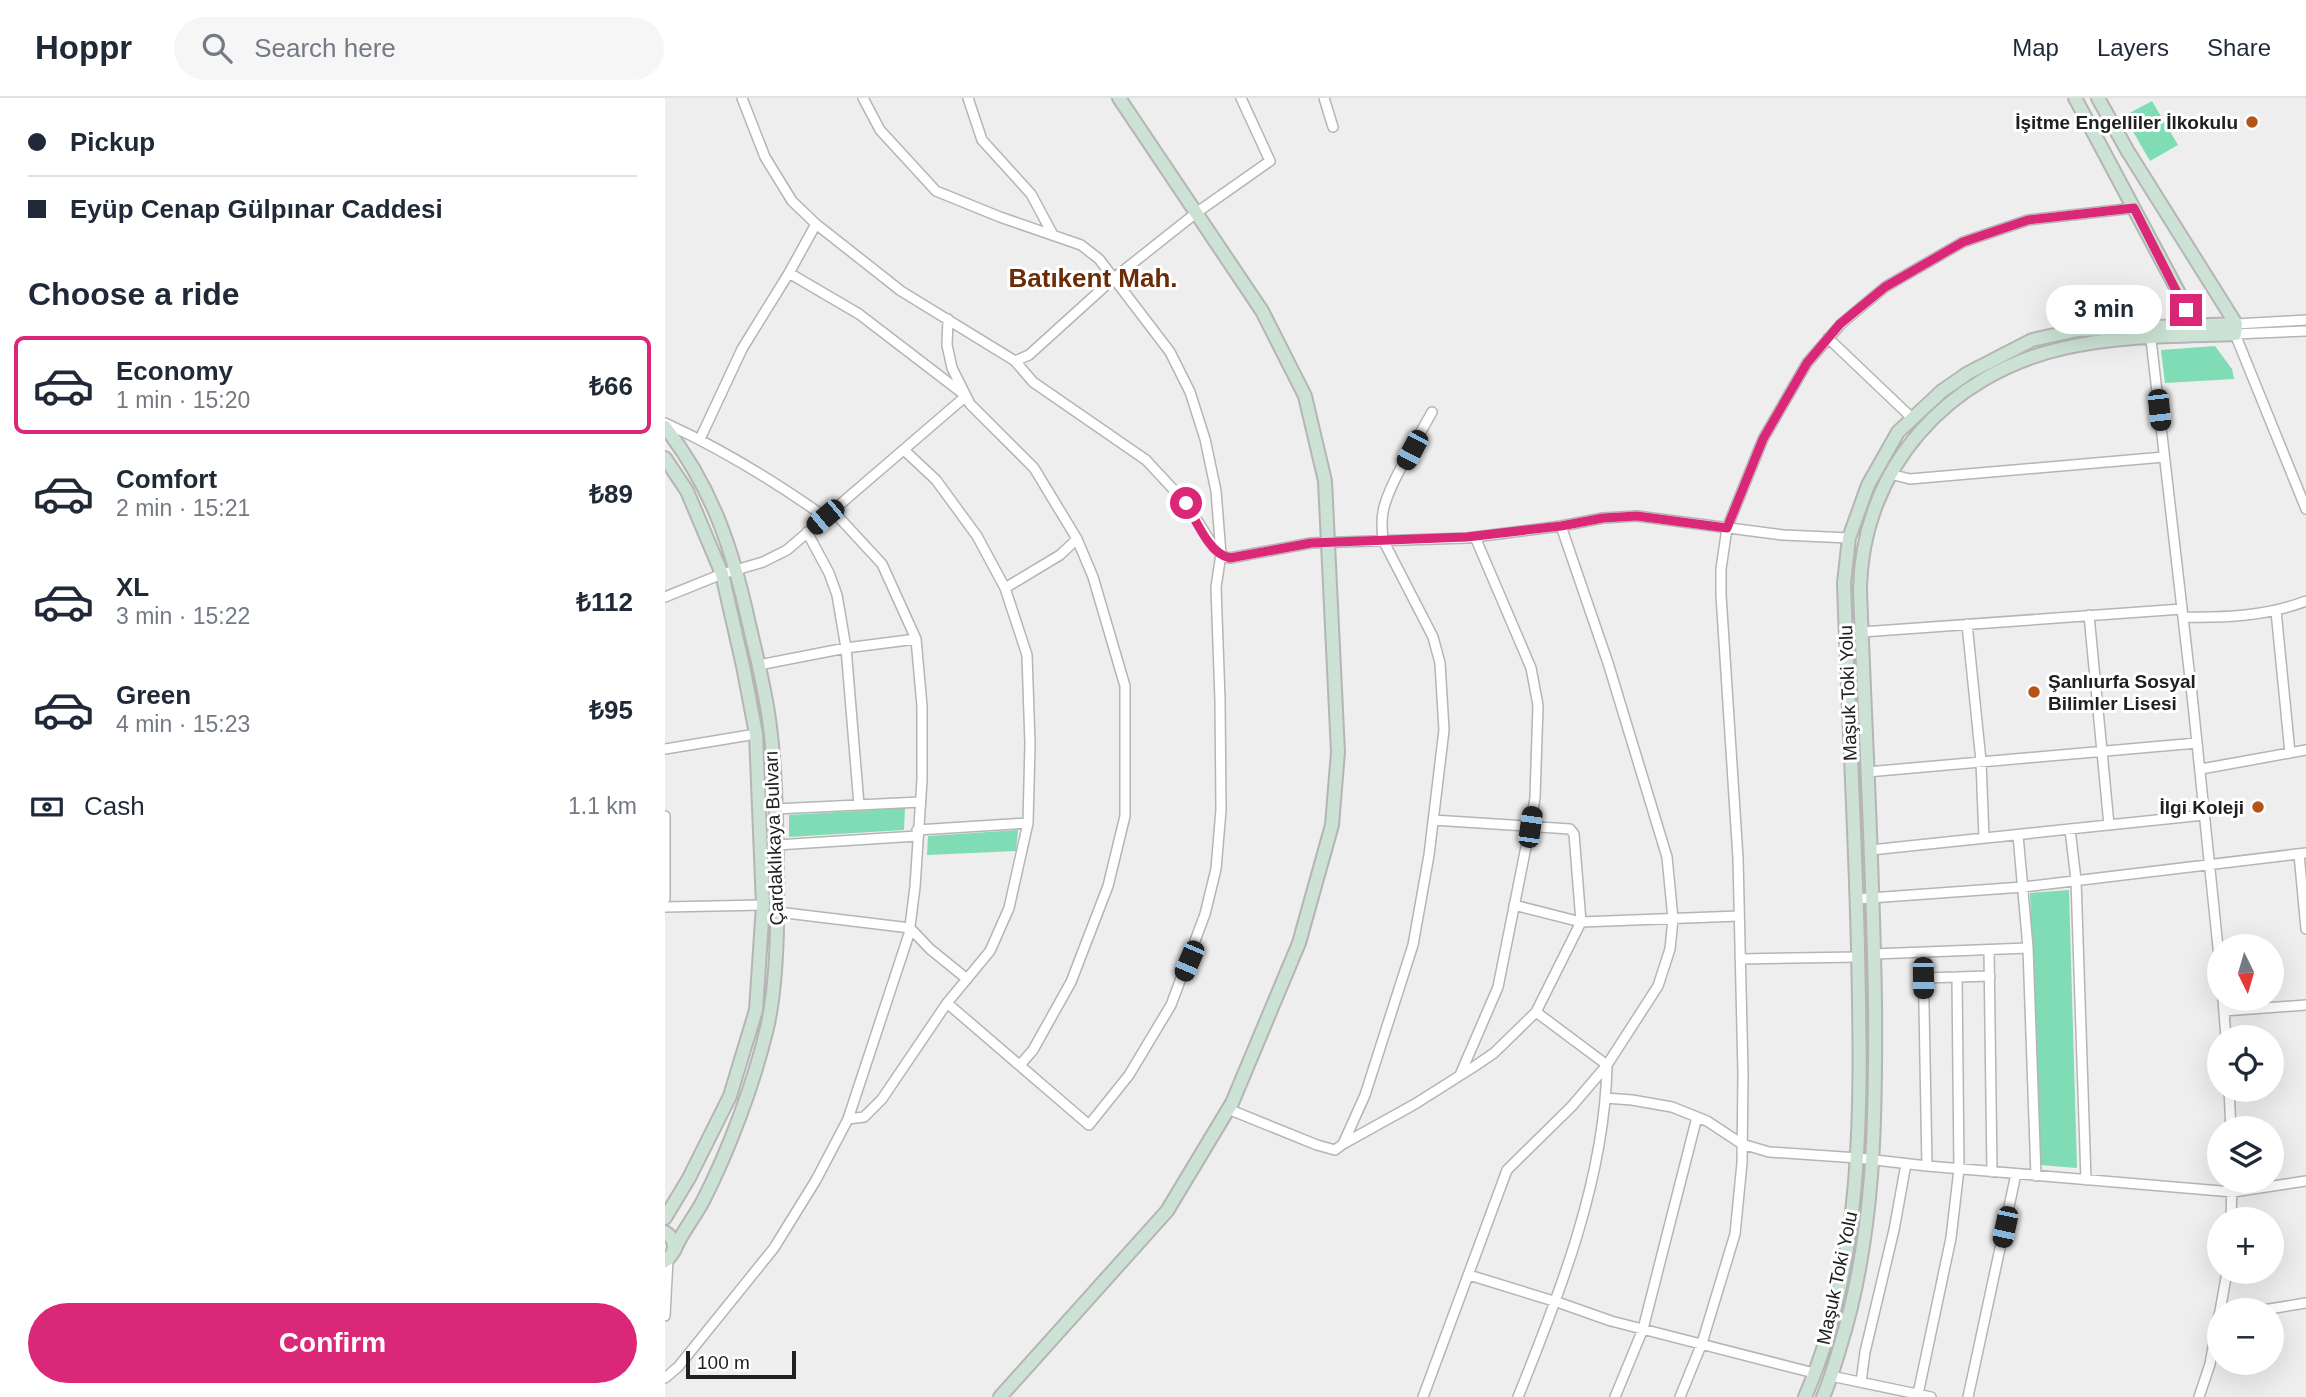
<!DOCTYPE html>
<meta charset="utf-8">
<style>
body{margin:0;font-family:Arial,sans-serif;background:#f6f6f7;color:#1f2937;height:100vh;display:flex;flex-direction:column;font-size:26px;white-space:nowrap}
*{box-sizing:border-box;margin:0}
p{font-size:23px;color:#747a83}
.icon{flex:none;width:38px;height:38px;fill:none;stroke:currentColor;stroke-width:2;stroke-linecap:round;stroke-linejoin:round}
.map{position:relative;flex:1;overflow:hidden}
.panel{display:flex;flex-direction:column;background:#fff;width:665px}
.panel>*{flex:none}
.guide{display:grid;align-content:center;height:154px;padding:0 28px;background:#fff}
.needle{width:46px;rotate:175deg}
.tools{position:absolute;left:1542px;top:836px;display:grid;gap:14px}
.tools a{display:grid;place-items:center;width:77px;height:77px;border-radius:50%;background:#fff;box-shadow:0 7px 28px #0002;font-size:35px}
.scale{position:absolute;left:21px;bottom:18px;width:110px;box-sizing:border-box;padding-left:7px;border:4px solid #202021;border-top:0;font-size:19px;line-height:24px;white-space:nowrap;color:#202021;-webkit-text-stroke:5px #fff;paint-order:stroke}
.end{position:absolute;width:32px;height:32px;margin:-16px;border:9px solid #db2777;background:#fff;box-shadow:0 0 0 4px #fff}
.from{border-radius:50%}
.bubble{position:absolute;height:49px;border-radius:24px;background:#fff;box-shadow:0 7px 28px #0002;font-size:23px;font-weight:700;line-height:49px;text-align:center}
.car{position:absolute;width:21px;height:42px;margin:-21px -10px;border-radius:9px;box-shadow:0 0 5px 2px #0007;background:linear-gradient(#222 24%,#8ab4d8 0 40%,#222 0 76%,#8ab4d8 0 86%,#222 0)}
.guide b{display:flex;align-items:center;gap:24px;height:66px;font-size:26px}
.guide b+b{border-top:2px solid #e0e1e3}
.guide i{width:18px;height:18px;background:#1f2937}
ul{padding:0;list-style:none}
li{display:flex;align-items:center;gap:21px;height:98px;margin:0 14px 10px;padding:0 14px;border:4px solid transparent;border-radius:10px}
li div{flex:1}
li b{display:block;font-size:26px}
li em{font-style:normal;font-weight:700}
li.current{border-color:#db2777}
li>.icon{width:63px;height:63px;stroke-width:1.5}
h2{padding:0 28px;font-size:32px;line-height:84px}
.pay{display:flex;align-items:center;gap:18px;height:77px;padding:0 28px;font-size:26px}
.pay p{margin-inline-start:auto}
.cta{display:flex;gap:14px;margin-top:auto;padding:14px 28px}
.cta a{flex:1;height:80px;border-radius:42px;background:#db2777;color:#fff;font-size:28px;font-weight:700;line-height:80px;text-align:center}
header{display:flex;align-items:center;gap:42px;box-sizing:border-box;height:98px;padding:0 35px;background:#fff;border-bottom:2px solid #e0e1e3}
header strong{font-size:33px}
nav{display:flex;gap:38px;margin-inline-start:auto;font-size:24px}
.search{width:490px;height:63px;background:#f6f6f7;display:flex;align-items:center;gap:18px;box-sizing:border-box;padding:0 24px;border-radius:38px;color:#747a83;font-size:26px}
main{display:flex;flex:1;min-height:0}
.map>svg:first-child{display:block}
</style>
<header>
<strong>Hoppr</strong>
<div class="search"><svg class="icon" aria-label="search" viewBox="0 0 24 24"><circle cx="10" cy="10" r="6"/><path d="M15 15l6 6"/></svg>Search here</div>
<nav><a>Map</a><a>Layers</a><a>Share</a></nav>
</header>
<main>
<section class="panel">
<div class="guide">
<b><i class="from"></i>Pickup</b>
<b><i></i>Eyüp Cenap Gülpınar Caddesi</b>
</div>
<h2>Choose a ride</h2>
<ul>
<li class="current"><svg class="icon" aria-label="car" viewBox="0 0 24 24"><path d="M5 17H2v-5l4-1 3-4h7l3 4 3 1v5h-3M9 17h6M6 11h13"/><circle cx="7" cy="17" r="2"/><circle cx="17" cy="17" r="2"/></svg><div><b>Economy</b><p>1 min · 15:20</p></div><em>₺66</em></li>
<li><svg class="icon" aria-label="car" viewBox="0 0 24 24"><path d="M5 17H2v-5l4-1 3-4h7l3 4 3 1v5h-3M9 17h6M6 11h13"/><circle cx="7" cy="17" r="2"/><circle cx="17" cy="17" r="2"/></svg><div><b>Comfort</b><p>2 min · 15:21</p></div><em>₺89</em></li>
<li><svg class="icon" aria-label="car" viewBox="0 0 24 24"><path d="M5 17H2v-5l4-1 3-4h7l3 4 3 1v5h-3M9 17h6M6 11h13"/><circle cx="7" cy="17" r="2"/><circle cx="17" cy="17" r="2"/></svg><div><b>XL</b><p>3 min · 15:22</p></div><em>₺112</em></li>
<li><svg class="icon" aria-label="car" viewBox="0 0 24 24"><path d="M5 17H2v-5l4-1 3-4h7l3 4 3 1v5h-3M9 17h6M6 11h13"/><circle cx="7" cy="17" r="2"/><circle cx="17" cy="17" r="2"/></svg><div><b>Green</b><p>4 min · 15:23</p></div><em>₺95</em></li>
</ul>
<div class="pay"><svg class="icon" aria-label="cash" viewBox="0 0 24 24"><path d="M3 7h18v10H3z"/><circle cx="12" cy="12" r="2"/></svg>Cash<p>1.1 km</p></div>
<div class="cta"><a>Confirm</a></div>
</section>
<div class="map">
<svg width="1641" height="1299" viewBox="0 0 1641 1299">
<rect width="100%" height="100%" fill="#eeeeef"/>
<path fill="#80dcb4" d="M1487,3L1513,47L1485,63L1459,18Z
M1550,248L1567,271L1569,281L1500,285L1496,252Z
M240,710L239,732L124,739V717Z
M353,732L351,753L262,757L263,738Z
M1404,792L1412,1070L1375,1067L1365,795Z"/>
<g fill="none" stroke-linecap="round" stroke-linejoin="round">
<g stroke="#b5b5b6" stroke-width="12">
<path id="street" d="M77,0L100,59L127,103L151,126L236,193L350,263L368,284L481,362L521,405L549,449L560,459L565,460L646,445L802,440L896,428L938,420L972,418L1118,437L1184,440
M198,0L215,32L271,93L335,119L416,147L434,161L505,254L525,294L540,341L551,393L556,456L551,489L555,602L556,712L551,771L540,816L506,907L464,977L424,1027L282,905
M303,0L317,42L366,96L388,137
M659,0L668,29
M283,221L282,247L287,270L305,306L369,370L412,441L428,479L460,588V718L443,788L406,884L368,952L355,967
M1571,226L1641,222
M1485,233L1528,606L1554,859
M1641,233L1570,236L1641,411
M1163,240L1247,320
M350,263L364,257L449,180L531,115L605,63L576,0
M0,325C57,351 109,383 160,419
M35,341L77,251L124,175
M1225,376L1245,381L1499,359
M142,434L164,475L172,497L181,550L194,707
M340,490L395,457L412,441
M0,499L57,476L98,464L122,452L301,298L194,216L124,175L151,126
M1611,513L1625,655
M1424,517L1444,727
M1518,519C1560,520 1602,518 1641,503
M1302,526L1316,663L1319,740
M1197,534L1517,511
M94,567L181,550L251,541
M0,651L91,636
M1536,671L1641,652
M1202,674L1532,645
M110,711L255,704
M0,718V801
M1405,731L1411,782L1421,1082
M252,732L363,725
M1353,737L1363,850L1371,1078
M112,747L252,738
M1206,752L1539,717
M1634,756L1641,831
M1191,801L1358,789L1641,755
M849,807L916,824L1074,818
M0,809L98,807
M113,814L245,830L265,851L302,881
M1324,852L1327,1074
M1258,855L1262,1068
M1209,856L1363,850
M1075,861L1193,859
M1258,880L1292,879
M1558,901L1561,940
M1559,913L1641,907
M795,977L833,889L865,729L870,700L873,607L866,570L810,439
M1564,992L1566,1031
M940,1000L967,1002L1007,1009L1042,1023L1077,1046L1104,1054L1193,1060L1262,1068L1568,1094L1641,1083
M563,1011L652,1047L670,1052L678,1046L700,997L748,847L764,757L779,632L775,565L768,539L718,442C717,433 716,424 718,414C722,389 754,338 767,314
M183,1021L199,1019L217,1001L282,905L325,853L344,810L363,725L365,646L362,557L340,490L312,438L271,382L239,352
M678,1046L750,1006L810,968L829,955L871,914L916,824L909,736L905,731L768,722
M1566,1122L1567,1083
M804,1177L895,1205L946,1223L1149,1275
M1555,1213L1562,1174
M1592,1213L1641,1205
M0,1218L3,1161
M1166,1278L1266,1299
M0,1280L13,1269L109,1150L151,1082L183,1021L244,836L250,789L257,682V608L251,541L217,466L168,413
M1196,1284L1200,1254L1229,1132L1241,1066
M1253,1296L1286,1140L1294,1071L1292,879L1325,878
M758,1299L842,1072L907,1008L942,967L993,888L1005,851L1008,821L1002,759L943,565L896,428
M853,1299C895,1195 940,1080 942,967L871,914
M950,1299L978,1231L1032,1019
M1015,1299L1037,1245L1070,1136L1077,1065L1078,976L1073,760L1056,497V471L1062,430L1098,341L1142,265L1176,226L1220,189L1298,144L1363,122L1469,110
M1303,1299L1351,1076
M1534,1299L1545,1266L1554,1216"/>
</g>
<g stroke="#b5b5b6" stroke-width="16">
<path id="secondary" d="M1410,0L1515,197L1526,227L1531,232
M1433,0L1462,52L1571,226
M0,329C47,389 68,452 84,526C92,560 101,594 105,629C111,676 111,724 112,772C113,820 113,883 102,930C89,985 64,1052 38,1103C29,1120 16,1135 9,1153
M0,360L22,393L57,476L78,568L91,636L98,807L91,912L65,998L24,1080L0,1120
M0,1134C12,1142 12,1155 0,1163
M335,1299L502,1113L567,1005L634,845L667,727L673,654L660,383L640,298L597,213L454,0
M1140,1299C1201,1158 1196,1001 1193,850C1190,728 1183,607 1179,485L1184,440L1203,387L1233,334L1277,293L1303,275L1367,242L1413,232L1571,226
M1158,1299C1165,1283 1170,1266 1175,1249C1210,1137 1211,1020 1210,904C1208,766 1200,629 1195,492C1197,370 1283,276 1399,250C1454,237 1514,238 1570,236L1571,226"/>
</g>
<use href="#street" stroke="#fff" stroke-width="9"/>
<use href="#secondary" stroke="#cbe2d4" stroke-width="12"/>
</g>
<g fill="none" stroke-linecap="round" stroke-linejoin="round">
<path stroke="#db2777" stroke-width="9" d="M521,405C531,422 544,456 565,460L646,445L802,439L896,428L938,420L972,418L1062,430L1098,341L1142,265L1175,226L1220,189L1298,144L1363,122L1469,110L1521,212"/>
</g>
<g fill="#b55319" stroke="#fff" stroke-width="2.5">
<circle cx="1587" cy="24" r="7"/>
<circle cx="1369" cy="594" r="7"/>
<circle cx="1593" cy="709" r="7"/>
</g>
<g text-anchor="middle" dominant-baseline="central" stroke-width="6" stroke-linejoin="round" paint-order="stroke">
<g font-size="19" font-weight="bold" fill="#202021" stroke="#fff" text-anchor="end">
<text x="1573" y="24">İşitme Engelliler İlkokulu</text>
<text x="1383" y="583" text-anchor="start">Şanlıurfa Sosyal<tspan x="1383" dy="22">Bilimler Lisesi</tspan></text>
<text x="1579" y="709">İlgi Koleji</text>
</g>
<g font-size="19" fill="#202021" stroke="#fff">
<text transform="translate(1183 595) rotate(-92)">Maşuk Toki Yolu</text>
<text transform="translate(109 740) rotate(-92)">Çardaklıkaya Bulvarı</text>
<text transform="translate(1172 1180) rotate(-78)">Maşuk Toki Yolu</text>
</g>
<g font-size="26" font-weight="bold" fill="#6b2d07" stroke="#fff">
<text x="428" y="180">Batıkent Mah.</text>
</g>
</g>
</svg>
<div class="tools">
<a><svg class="needle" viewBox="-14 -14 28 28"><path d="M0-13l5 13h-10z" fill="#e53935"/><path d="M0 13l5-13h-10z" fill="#747a83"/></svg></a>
<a><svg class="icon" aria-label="locate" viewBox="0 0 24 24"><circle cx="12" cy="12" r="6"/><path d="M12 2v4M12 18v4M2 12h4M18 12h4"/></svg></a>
<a><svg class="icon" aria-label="layers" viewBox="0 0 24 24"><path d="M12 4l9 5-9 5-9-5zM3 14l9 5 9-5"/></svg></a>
<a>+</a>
<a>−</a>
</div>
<div class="scale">100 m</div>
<i class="end from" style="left:521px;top:405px"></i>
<i class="end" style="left:1521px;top:212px"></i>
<div class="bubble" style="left:1381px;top:187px;width:116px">3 min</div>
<i class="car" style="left:1494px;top:312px;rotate:174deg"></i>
<i class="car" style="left:747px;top:352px;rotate:208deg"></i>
<i class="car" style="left:160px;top:419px;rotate:230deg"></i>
<i class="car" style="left:865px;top:729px;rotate:8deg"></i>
<i class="car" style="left:524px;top:863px;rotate:203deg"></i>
<i class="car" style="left:1258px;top:880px;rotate:179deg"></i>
<i class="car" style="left:1340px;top:1129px;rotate:192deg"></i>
</div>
</main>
